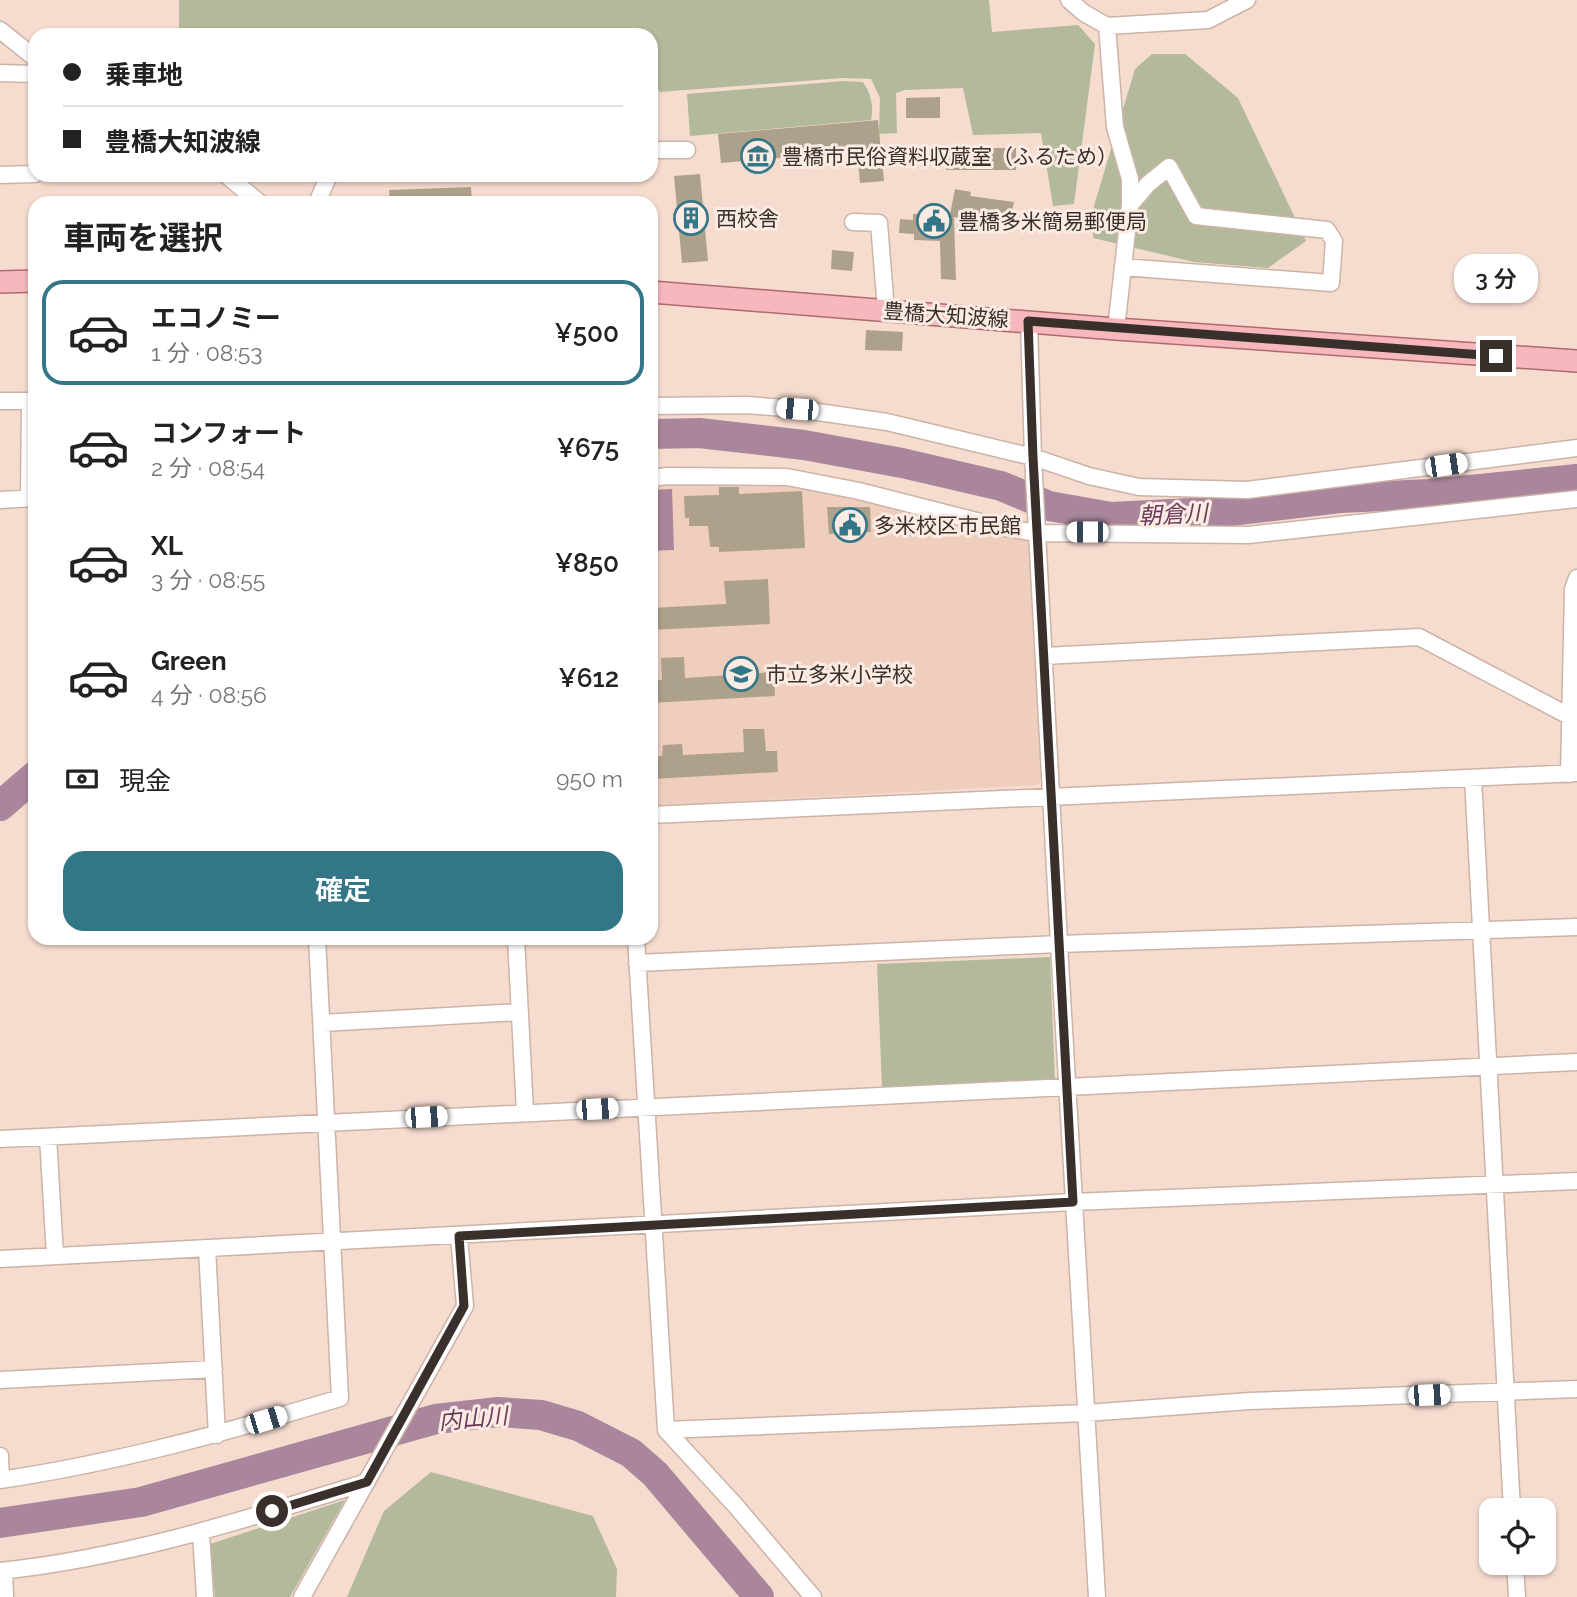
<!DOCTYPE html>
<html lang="ja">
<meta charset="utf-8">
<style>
body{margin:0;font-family:Raleway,"Noto Sans JP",sans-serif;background:#f6f6f6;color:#222;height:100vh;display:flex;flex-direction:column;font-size:26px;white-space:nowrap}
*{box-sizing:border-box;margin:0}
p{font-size:23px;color:#767676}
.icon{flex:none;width:38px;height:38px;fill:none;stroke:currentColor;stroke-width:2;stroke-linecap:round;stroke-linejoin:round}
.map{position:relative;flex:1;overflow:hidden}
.panel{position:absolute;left:28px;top:196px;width:630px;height:749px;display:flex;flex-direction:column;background:#fff;border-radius:21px;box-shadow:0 2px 5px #0004}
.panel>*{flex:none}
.hud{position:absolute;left:28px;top:28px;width:630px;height:154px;border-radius:21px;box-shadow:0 2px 5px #0004;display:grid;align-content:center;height:154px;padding:0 35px;background:#fff}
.tools{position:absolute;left:1479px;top:1498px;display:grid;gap:14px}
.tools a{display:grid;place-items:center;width:77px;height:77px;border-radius:14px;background:#fff;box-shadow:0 2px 5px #0004;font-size:35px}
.end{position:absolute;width:32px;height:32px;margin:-16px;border:9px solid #3a302b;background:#fff;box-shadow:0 0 0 4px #fff}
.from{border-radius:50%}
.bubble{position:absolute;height:49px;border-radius:21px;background:#fff;box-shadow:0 2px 5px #0004;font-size:23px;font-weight:600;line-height:49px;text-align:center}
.car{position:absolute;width:21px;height:42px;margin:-21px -10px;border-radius:9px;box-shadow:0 0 5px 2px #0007;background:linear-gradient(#fff 24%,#345 0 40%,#fff 0 76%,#345 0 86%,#fff 0)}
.hud b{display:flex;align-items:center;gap:24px;height:66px;font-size:26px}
.hud b+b{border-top:2px solid #e0e0e0}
.hud i{width:18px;height:18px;background:#222}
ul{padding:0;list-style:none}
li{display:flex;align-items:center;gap:21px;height:105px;margin:0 14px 10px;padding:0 21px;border:4px solid transparent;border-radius:21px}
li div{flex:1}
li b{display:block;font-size:26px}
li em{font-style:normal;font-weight:600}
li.active{border-color:#337687}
li>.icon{width:63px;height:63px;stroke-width:1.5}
h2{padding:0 35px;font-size:32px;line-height:84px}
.pay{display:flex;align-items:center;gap:18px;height:77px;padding:0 35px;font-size:26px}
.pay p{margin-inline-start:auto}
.primary-button{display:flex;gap:14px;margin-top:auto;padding:14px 35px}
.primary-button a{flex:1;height:80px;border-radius:21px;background:#337687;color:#fff;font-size:28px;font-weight:600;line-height:80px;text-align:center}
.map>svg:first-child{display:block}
</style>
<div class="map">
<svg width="1577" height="1597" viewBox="0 0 1577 1597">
<rect width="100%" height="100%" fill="#f6dccf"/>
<path fill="#efcebe" d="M786,480L1029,539L1041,779L1038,785L651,806V483Z"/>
<path fill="#b3b99b" d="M179,0H989L992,32L1078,25L1095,44L1074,204L1053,206L1041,133L973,135L963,88L905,90L896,93L897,133L879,134L880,98L871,79L843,78L660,92L651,75V35H179Z
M1152,54H1185L1238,98L1306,241L1268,268L1194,262L1093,238L1094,206L1135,69Z
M844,81L863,82C871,94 874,106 871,120L690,136L687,94Z
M1050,957L1055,1081L882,1088L877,964Z
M431,1472L593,1516L617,1569L616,1597H347L384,1511Z
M345,1500L290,1597H215L210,1544Z"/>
<path fill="#aa869c" d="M672,489L674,550L651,551V490Z"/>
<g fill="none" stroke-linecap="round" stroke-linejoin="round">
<path stroke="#aa869c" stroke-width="30" d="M651,434L699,433L804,445L902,463L1001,486L1049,506L1111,517L1230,511L1340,498L1430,494L1577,479
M0,806L35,776
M0,1523L141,1502L436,1419L498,1412L541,1415L578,1426L631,1453L655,1474L759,1597"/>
</g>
<path fill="#aea18b" d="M940,97V118H906V98Z
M878,120L884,181L860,183L857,151L721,163L718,134Z
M986,148H1016V170H946V154H986Z
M700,174L708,261L682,263L674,176Z
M471,187L472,203H390L389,190Z
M955,189L971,192L970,196L1014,202L1010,223L966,216L965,219L954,217L956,280L941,279L940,241L914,240V234L899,233L900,219L913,220V214H950Z
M832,250L854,252L852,271L831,269Z
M866,330L903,332L902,351L865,350Z
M719,487H739V494L802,491L805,548L719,552V547H710L708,526H689V518H685L684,496L719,495Z
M827,507H870L871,532L829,534Z
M768,579L770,624L651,630V608L726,604L724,581Z
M684,657L685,678L774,672L775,696L651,703V680H662L661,658Z
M743,729H764L766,751H777L778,772L652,779V757L662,756L663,745L682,744L683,755L744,752Z"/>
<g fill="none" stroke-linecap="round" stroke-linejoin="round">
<g stroke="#ccb3a7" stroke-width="19">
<path id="minor" d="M1069,0L1084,13L1107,26L1115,127L1130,179V205L1116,329
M1107,26L1208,20L1247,0
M0,30L35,58
M0,73L35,74
M651,150H687
M0,175L35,174
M226,175L260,203
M317,203L329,175
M853,222L879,223L886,310
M1123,267L1331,283L1334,241L1327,230L1196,216L1169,167L1148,184L1130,205
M1029,322L1033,457L1059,944L1097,1597
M0,401H35
M651,406L747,405L797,409L887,422L1033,457L1089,476L1139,487L1247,490L1577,448
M651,478L667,476L787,477L859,491L1000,527L1037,533L1248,535L1577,499
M29,498L30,401
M0,500L35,498
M1044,656L1419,637L1569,716
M1569,774L1573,589L1577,578
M1473,778L1512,1510
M651,815L1577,773
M516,938L525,1112
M636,938L666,1430L735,1505L813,1597
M637,963L1059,944L1577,927
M322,1023L520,1012
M48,1137L55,1256
M0,1139L1577,1062
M207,1248L217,1435
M0,1259L1073,1202L1577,1181
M0,1380L214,1369
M666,1430L1086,1413L1250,1401L1577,1389
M0,1456L1,1480
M0,1480C116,1463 228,1432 340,1398L317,938
M201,1533L205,1597
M1515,1563L1517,1597
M0,1571C126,1558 247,1519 367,1482
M4,1571L5,1597
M302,1597L465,1306L459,1236"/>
</g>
<g stroke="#b0696d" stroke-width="24">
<path id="major" d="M0,282L35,281
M651,292L1116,329L1577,361"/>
</g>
<use href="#minor" stroke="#fff" stroke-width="16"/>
<use href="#major" stroke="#f6b7bd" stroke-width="21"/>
</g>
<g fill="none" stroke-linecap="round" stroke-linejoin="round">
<path stroke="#3a302b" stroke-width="9" d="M272,1511L367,1482L464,1306L459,1236L1073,1202L1033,457L1028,321L1496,356"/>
</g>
<defs>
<g id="museum-ring" transform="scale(1.75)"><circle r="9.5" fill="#fbebe3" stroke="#337687" stroke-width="1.5"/><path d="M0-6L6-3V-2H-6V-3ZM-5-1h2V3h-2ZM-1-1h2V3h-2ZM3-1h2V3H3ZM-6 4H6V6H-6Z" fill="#337687"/></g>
<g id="building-ring" transform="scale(1.75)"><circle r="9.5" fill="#fbebe3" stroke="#337687" stroke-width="1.5"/><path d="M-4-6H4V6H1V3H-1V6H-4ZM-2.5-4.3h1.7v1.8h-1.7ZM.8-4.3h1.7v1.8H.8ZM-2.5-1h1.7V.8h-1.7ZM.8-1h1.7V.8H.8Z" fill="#337687"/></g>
<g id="civic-ring" transform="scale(1.75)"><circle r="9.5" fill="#fbebe3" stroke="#337687" stroke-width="1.5"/><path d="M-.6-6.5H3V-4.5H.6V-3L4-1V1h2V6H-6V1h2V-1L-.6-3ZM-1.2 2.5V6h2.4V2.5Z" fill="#337687"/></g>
<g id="school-ring" transform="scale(1.75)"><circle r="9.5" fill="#fbebe3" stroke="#337687" stroke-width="1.5"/><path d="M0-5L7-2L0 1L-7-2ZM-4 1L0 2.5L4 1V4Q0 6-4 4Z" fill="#337687"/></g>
</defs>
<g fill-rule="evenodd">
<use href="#museum-ring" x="758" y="156"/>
<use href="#building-ring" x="691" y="218"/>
<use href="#civic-ring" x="934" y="221"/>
<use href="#civic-ring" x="850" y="525"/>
<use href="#school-ring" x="741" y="674"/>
</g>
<g text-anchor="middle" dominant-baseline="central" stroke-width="6" stroke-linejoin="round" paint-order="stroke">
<g font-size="21" fill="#3a302b" stroke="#fbebe3" text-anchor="start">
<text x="782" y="156">豊橋市民俗資料収蔵室（ふるため）</text>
<text x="716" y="218">西校舎</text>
<text x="958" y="221">豊橋多米簡易郵便局</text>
<text x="874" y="525">多米校区市民館</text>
<text x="766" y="674">市立多米小学校</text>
</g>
<g font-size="21" fill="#3a302b" stroke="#fbebe3">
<text transform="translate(946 315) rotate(4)">豊橋大知波線</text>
</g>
<g font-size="23" font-style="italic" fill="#6b3a5b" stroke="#fbebe3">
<text transform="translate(1173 514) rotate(-3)">朝倉川</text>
<text transform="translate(473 1418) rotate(-5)">内山川</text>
</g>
</g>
</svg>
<div class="tools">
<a><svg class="icon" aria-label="locate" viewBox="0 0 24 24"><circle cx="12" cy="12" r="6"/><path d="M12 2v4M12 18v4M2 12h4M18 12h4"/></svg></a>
</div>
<i class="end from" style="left:272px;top:1511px"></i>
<i class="end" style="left:1496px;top:356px"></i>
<div class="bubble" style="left:1454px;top:254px;width:84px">3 分</div>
<i class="car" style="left:797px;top:409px;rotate:275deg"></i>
<i class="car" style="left:1446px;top:465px;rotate:82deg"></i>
<i class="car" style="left:1087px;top:532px;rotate:270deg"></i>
<i class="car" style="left:597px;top:1109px;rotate:87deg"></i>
<i class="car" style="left:426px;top:1117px;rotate:87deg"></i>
<i class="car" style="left:1429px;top:1395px;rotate:88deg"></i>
<i class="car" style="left:266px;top:1420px;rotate:73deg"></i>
<div class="hud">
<b><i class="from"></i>乗車地</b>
<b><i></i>豊橋大知波線</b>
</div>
<section class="panel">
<h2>車両を選択</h2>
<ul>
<li class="active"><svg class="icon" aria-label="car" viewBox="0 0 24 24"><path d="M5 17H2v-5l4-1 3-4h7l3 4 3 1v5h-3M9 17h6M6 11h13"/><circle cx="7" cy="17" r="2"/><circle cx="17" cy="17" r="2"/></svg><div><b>エコノミー</b><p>1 分 · 08:53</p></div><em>¥500</em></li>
<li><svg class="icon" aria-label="car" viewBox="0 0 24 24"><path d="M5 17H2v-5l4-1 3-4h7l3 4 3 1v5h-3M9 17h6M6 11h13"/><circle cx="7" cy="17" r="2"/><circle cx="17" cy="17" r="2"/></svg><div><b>コンフォート</b><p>2 分 · 08:54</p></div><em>¥675</em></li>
<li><svg class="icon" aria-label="car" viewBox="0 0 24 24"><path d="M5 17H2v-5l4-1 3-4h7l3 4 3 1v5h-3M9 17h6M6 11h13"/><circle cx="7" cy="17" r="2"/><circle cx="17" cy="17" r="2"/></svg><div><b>XL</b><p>3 分 · 08:55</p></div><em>¥850</em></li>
<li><svg class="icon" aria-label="car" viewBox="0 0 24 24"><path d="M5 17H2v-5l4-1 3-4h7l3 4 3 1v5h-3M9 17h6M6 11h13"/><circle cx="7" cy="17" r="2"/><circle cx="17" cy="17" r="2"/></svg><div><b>Green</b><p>4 分 · 08:56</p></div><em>¥612</em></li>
</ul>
<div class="pay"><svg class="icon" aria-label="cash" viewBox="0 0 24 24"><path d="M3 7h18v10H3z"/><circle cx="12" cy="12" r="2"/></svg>現金<p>950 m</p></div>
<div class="primary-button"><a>確定</a></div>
</section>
</div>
